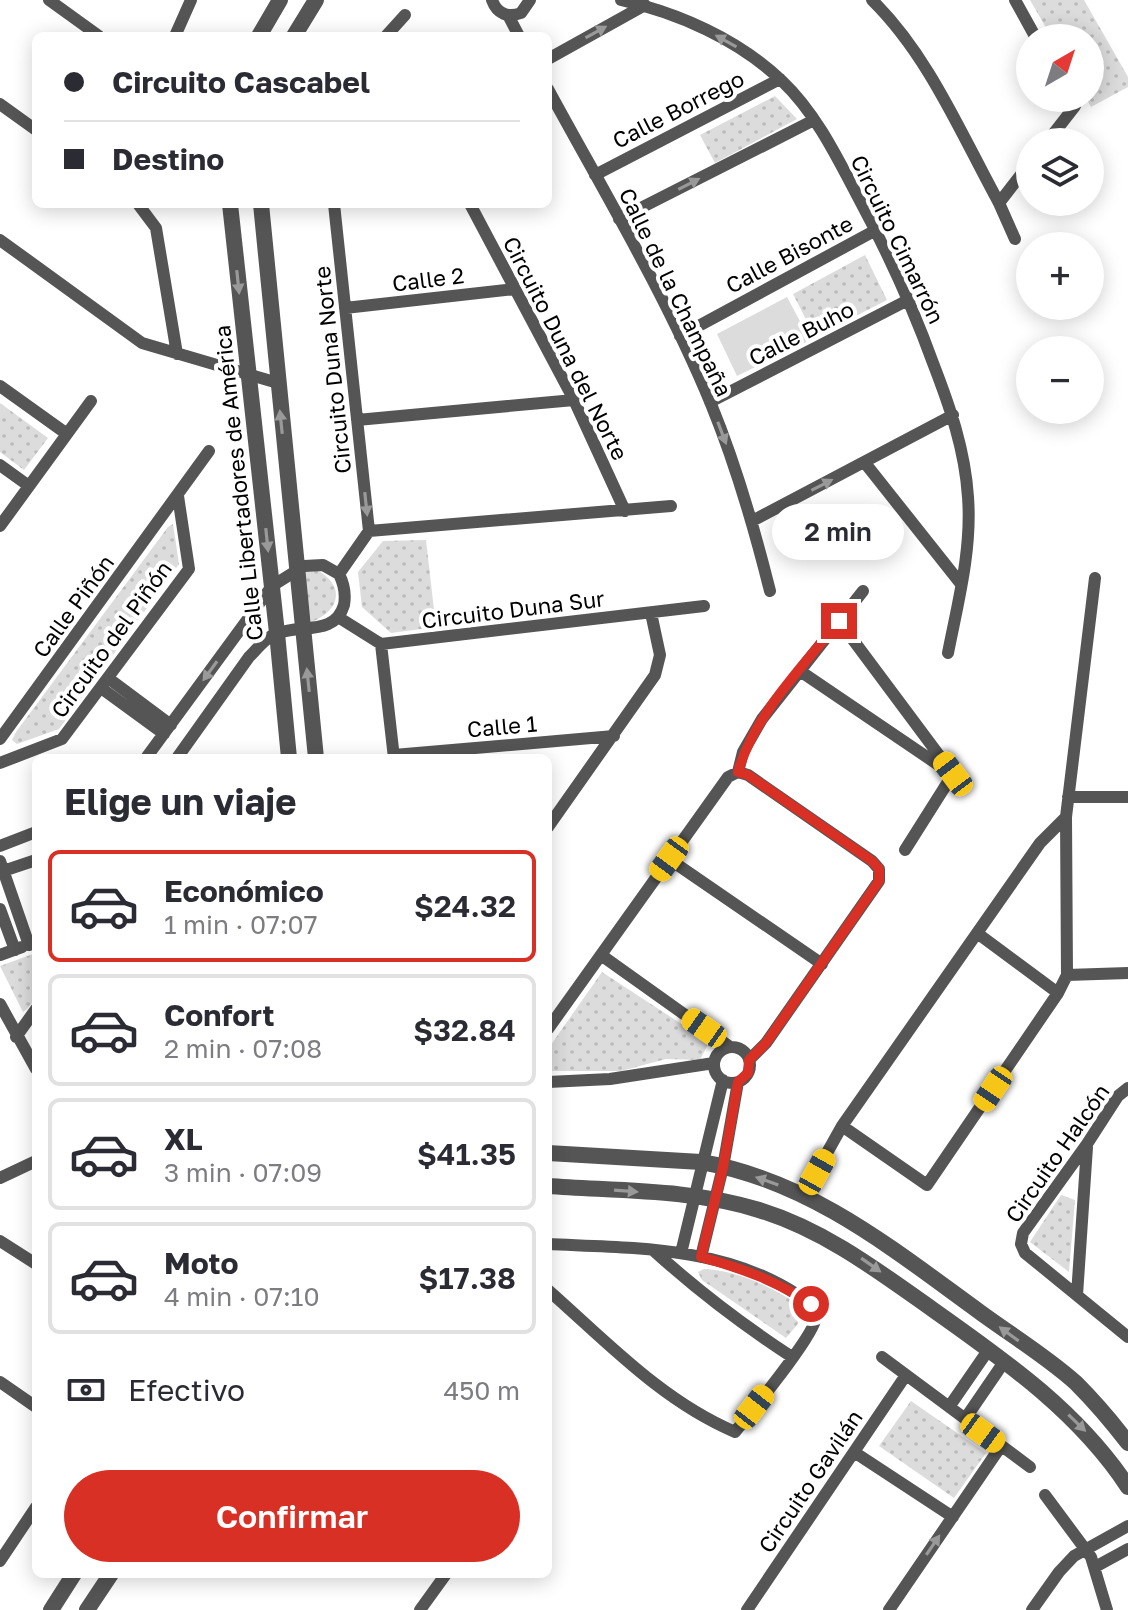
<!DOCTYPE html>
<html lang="es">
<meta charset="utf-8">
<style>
body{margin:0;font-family:"Golos Text",sans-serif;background:#f2f2f3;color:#2b2b33;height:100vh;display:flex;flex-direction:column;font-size:30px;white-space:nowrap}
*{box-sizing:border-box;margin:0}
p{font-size:26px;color:#7c7c81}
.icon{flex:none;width:44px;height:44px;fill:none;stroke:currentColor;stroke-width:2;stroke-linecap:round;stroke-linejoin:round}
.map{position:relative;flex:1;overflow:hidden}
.details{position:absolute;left:32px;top:754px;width:520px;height:824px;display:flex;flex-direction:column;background:#fff;border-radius:12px;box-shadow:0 4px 20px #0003}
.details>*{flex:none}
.guide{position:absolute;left:32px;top:32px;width:520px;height:176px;border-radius:12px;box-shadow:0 4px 20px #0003;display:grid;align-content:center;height:176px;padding:0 32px;background:#fff}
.needle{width:52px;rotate:39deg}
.fabs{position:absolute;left:1016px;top:24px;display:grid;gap:16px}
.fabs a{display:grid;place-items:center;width:88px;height:88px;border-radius:50%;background:#fff;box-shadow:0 4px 20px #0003;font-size:40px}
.end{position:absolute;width:36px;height:36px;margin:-18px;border:10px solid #d93025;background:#fff;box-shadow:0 0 0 4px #fff}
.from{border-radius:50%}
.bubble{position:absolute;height:56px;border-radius:28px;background:#fff;box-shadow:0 4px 20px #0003;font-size:26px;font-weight:600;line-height:56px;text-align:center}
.car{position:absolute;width:24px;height:48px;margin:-24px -12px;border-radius:10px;box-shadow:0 0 6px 2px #0007;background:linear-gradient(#f5c518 24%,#345 0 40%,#f5c518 0 76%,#345 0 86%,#f5c518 0)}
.guide b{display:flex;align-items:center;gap:28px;height:76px;font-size:30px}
.guide b+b{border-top:2px solid #e1e1e2}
.guide i{width:20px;height:20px;background:#2b2b33}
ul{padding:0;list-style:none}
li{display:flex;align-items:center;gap:24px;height:112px;margin:0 16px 12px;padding:0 16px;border:4px solid #e1e1e2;border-radius:12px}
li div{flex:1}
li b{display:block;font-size:30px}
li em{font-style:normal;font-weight:600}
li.selected{border-color:#d93025}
li>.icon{width:72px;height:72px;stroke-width:1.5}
h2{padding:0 32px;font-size:36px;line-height:96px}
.pay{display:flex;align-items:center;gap:20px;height:88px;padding:0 32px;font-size:30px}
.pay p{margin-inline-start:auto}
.button{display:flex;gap:16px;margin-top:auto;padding:16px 32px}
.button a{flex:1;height:92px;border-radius:48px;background:#d93025;color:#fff;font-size:32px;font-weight:600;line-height:92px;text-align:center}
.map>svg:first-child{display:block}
</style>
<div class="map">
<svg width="1128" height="1610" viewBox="0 0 1128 1610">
<defs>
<pattern id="park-dots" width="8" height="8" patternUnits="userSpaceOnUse" patternTransform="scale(2)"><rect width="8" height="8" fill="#dcdcdc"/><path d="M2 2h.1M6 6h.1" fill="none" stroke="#bbb" stroke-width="1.8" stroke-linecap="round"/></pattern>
</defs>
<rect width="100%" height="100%" fill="#fff"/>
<path fill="#dcdcdc" d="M787,297L810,340L737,376L717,334Z"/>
<path fill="url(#park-dots)" d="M1030,0H1084L1128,77V87L1091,107L1086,98H1090V38H1052Z
M775,96L797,119L715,163L700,135Z
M865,255L887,300L815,337L793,294Z
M0,403L48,438L24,470L0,452Z
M173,524L179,564L59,729L17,744L12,740L16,732L168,527Z
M426,540L436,627L391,633L362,607L358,572L383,541Z
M317,570C346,586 340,611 311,622L304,571Z
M36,953C36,973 42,1001 23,1012L0,966Z
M602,972L709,1042L700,1060L666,1059L621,1071H548V1049Z
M1061,1195L1075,1200L1069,1272L1030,1242Z
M704,1269C742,1271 774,1289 806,1309L797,1325L786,1338L702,1280L698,1272Z
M911,1401L986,1453L954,1498L879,1446Z"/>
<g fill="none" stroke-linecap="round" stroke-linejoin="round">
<path stroke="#555" stroke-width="12" d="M49,0L99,36
M492,0C497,14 508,18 521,13L530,0
M621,0C678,13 738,39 782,81C815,112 837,157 858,197C887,251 912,305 933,363C950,407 965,450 968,497C972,550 958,602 948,653
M872,0C929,56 961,134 999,203L1030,163
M1015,0L1036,38
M508,15L519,36
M175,36L191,0
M386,36L405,15
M548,59L645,5
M548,89C604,192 666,295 711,404C736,465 754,527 770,591
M0,104L36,130
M1047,142L1075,106L1070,98
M595,175L780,79
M999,203L1015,239
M138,204L156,228L177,354
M334,204L369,531L339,574
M470,204L574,400L625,511
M619,219L814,120
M0,240L142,343L278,383
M345,308L515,289
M680,336L876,230
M0,386L67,434L0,526
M710,402L910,299
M357,420L574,400
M67,434L91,401
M865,463L961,584
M0,465L29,486
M752,521L953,415
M369,531L671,506
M338,617L381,644L704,606
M839,621L953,774L905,850
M381,644L394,758
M800,671L943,768
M108,678L171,725
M101,688L164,734
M0,739L209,451
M394,755L614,736
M146,758L272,586L304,566L323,565L339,574
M177,758L249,657C258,648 266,637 278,633C301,624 335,636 344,605C346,594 344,584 339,574
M0,763L62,739L189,569L178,496
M738,772L743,752L762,719L863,591
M1068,797H1128
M548,827L655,675L660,655L651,613
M0,846L36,832
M669,859L822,964
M0,861L29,945
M0,872L36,860
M0,909L15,950
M977,933L1058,993
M0,955L22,947
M601,955L730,1047
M1067,975L1128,973
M0,1004L36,1069
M548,1029L728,777L738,772L748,775L872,861L879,869V881L766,1043L749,1060
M16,1037L36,1009
M714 1065a18 18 0 1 1 36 0a18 18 0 1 1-36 0Z
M548,1082L610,1079L714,1063
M1128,1088L1118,1096L1087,1144L1023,1233L1021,1244L1025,1253L1128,1337
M842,1126L927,1185L1058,993L1067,975L1066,817L1095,578
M0,1178L36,1161
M804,1194L842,1126L1040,843L1066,817
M0,1241L36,1264
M548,1244C632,1248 724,1246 798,1295C806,1300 816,1305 816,1317C815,1335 750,1413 735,1432C662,1401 607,1342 548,1290
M653,1250C697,1290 743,1325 792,1357
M681,1253L723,1080
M701,1257L723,1167L738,1082
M1077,1295L1087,1147
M882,1357L1030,1467
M0,1382L36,1407
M949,1407L989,1349
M965,1419L1004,1362
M854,1452L953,1517
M1045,1495L1091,1557L1107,1610
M0,1561L36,1507
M1095,1567L1128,1549
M420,1610L446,1574
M747,1610L906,1375
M889,1610L1001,1446
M1032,1610L1059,1572L1074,1556L1128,1526"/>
<path stroke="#555" stroke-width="16" d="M259,36L280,0
M294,36L316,0
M230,204L277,633L289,758
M261,204L316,758
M548,1153L701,1162C807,1180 889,1246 973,1307C1006,1332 1045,1355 1076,1383C1095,1402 1112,1422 1128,1443
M548,1186C617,1191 692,1189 759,1210C824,1230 877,1270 932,1309C1004,1360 1078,1411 1128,1487
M51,1610L74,1574
M87,1610L111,1574"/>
</g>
<defs><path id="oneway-solid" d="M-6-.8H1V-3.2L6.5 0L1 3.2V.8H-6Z" transform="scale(2)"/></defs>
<g fill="#999">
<use href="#oneway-solid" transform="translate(596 32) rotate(-29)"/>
<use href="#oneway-solid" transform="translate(726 41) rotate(-151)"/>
<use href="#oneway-solid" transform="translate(689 184) rotate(-27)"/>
<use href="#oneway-solid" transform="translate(238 282) rotate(84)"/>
<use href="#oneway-solid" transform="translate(281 422) rotate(-96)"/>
<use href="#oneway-solid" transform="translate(722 433) rotate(69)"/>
<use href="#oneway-solid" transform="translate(822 485) rotate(-27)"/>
<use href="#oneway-solid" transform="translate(366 504) rotate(84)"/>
<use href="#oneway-solid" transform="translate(267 540) rotate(84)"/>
<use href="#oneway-solid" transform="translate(210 671) rotate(126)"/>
<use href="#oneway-solid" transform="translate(308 680) rotate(-96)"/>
<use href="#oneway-solid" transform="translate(767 1181) rotate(-161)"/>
<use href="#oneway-solid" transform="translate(626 1191) rotate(4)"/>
<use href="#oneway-solid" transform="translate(871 1265) rotate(35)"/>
<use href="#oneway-solid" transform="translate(1009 1334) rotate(-144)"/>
<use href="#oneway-solid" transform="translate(1077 1423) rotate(44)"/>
<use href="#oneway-solid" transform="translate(933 1545) rotate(-56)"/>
</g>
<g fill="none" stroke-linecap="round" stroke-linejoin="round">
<path stroke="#d93025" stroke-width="10" d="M811,1304C777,1281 741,1268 701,1257L723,1167L738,1082L748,1073L749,1060L766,1043L879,881V869L872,861L748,775L738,772C754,715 802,668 839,621"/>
</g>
<g text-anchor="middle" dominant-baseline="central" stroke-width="8" stroke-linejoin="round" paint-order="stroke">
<g font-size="22" fill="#000" stroke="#fff">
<text transform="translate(678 109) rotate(-27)">Calle Borrego</text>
<text transform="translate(898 239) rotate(64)">Circuito Cimarrón</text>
<text transform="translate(789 254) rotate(-28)">Calle Bisonte</text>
<text transform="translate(428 279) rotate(-7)">Calle 2</text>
<text transform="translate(676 292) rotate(64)">Calle de la Champaña</text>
<text transform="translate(801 333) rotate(-27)">Calle Buho</text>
<text transform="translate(566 348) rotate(63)">Circuito Duna del Norte</text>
<text transform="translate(332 370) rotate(-96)">Circuito Duna Norte</text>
<text transform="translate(238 483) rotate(-96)">Calle Libertadores de América</text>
<text transform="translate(73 606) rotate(-54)">Calle Piñón</text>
<text transform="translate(513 609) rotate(-7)">Circuito Duna Sur</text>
<text transform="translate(111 639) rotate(-54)">Circuito del Piñón</text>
<text transform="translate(502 726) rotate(-5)">Calle 1</text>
<text transform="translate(1057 1153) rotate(-55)">Circuito Halcón</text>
<text transform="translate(810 1481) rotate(-56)">Circuito Gavilán</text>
</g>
</g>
</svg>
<div class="fabs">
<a><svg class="needle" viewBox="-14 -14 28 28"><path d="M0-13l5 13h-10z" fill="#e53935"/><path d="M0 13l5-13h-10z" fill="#7c7c81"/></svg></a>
<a><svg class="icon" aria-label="layers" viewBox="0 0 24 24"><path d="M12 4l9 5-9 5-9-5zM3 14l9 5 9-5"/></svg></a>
<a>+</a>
<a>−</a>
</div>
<i class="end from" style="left:811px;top:1304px"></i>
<i class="end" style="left:839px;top:621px"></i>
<div class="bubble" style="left:772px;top:504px;width:132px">2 min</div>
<i class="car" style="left:953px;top:774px;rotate:323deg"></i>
<i class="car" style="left:669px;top:859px;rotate:216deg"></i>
<i class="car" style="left:704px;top:1028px;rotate:305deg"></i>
<i class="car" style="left:993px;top:1089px;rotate:214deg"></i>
<i class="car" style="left:817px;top:1172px;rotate:29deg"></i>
<i class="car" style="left:754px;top:1407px;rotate:38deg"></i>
<i class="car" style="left:983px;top:1433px;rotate:126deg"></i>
<div class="guide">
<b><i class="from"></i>Circuito Cascabel</b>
<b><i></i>Destino</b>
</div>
<section class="details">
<h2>Elige un viaje</h2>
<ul>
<li class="selected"><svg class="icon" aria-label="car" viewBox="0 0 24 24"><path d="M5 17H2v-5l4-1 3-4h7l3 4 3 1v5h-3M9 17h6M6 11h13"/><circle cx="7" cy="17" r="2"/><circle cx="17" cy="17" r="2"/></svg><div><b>Económico</b><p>1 min · 07:07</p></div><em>$24.32</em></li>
<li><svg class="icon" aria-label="car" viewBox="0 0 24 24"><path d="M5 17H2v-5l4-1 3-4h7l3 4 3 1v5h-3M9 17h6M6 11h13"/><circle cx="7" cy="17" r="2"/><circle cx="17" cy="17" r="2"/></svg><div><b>Confort</b><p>2 min · 07:08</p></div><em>$32.84</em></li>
<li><svg class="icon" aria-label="car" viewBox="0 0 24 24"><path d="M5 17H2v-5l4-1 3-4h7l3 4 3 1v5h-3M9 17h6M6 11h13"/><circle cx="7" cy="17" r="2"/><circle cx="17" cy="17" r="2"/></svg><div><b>XL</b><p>3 min · 07:09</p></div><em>$41.35</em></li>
<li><svg class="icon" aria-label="car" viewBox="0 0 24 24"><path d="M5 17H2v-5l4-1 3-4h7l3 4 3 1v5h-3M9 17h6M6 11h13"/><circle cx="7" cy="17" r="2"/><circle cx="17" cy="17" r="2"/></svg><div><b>Moto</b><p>4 min · 07:10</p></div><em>$17.38</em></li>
</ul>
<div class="pay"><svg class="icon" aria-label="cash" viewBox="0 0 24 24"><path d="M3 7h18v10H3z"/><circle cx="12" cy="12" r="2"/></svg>Efectivo<p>450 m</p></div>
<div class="button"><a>Confirmar</a></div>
</section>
</div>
